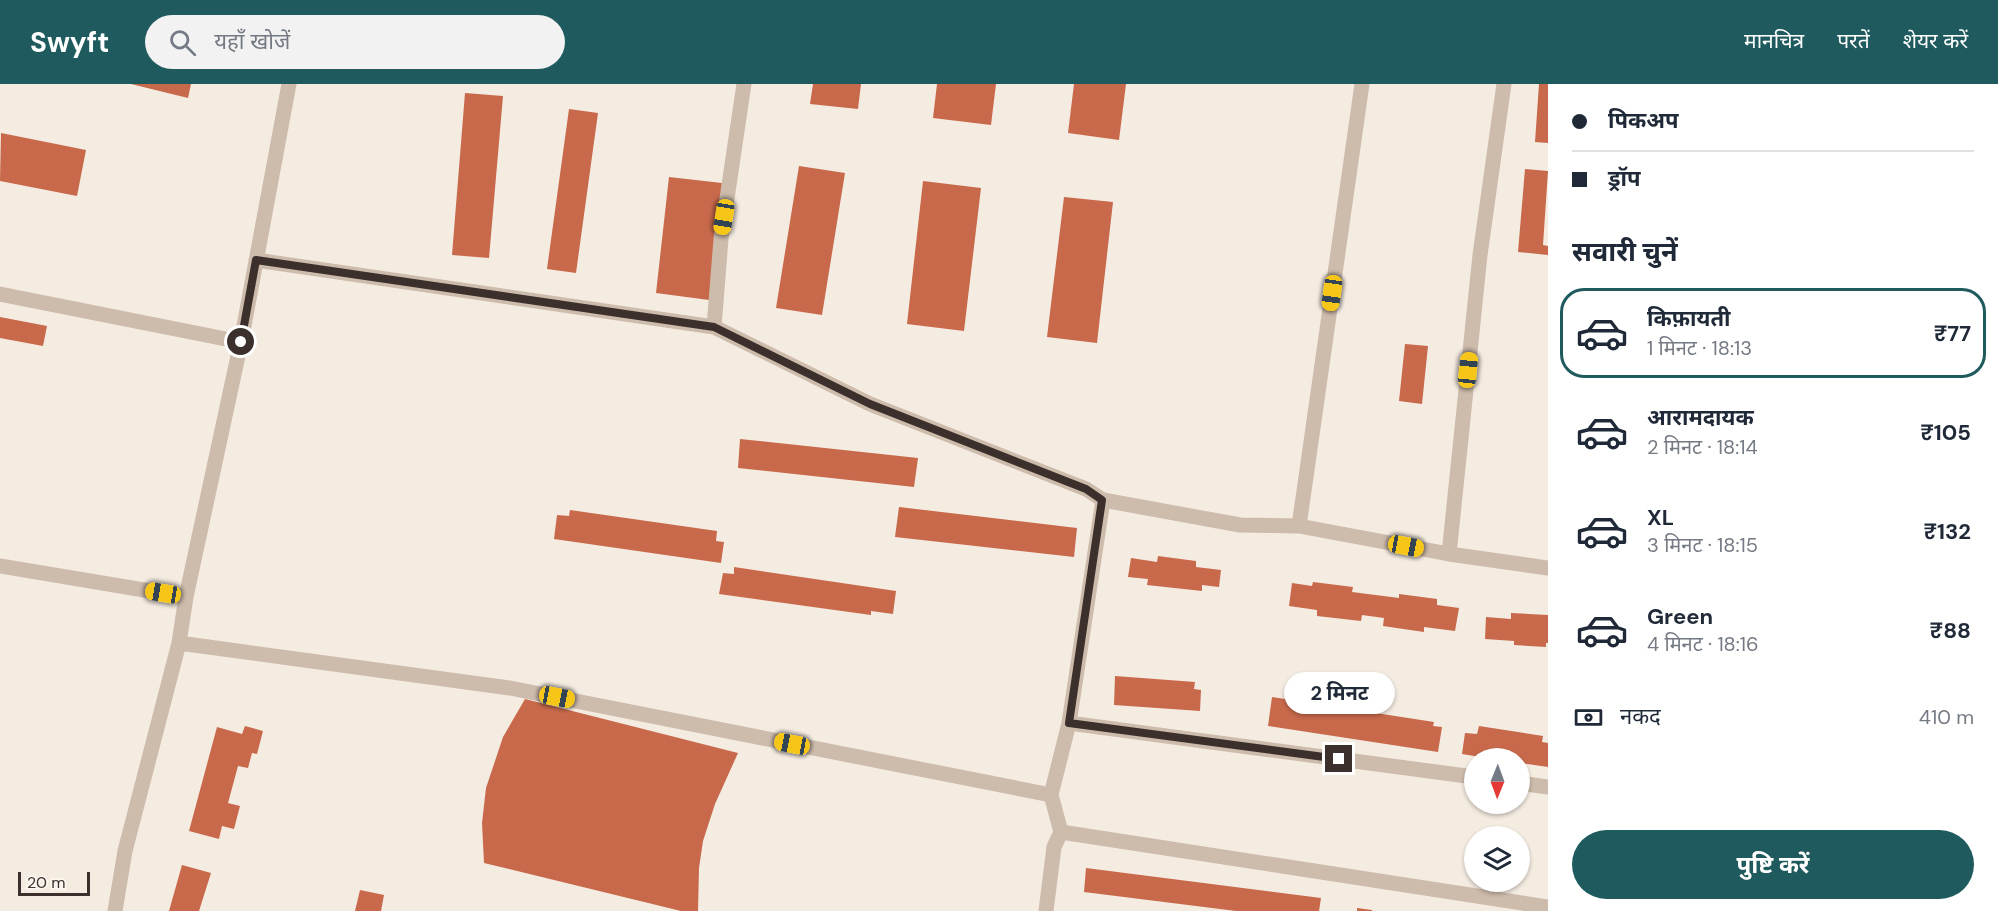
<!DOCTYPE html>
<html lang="hi">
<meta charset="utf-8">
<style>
body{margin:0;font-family:"DM Sans","Noto Sans Devanagari",sans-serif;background:#f2f2f3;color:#1f2937;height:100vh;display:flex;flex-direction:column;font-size:22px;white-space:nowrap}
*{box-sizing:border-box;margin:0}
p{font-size:20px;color:#747a83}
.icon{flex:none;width:33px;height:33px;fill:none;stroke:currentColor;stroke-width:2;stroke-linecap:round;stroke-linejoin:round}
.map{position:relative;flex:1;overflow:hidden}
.side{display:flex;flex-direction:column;background:#fff;width:450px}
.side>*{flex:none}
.hud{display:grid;align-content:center;height:132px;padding:0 24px;background:#fff}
.needle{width:39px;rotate:181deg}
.buttons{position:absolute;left:1464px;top:664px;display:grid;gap:12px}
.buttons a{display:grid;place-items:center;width:66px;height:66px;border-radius:50%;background:#fff;box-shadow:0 2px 4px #0004;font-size:30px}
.scale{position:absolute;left:18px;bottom:15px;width:72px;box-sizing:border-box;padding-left:6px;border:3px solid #3b302b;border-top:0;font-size:16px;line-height:21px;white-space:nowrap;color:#3b302b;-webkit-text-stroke:4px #fbf5ee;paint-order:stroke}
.end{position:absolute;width:27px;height:27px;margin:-14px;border:8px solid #3b302b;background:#fff;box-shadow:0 0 0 3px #fff}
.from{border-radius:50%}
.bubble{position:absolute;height:42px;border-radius:21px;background:#fff;box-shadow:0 2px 4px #0004;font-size:20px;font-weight:700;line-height:42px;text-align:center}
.car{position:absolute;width:18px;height:36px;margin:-18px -9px;border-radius:8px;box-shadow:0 0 4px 2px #0007;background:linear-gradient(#f5c518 24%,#345 0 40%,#f5c518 0 76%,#345 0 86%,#f5c518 0)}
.hud b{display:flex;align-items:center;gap:21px;height:57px;font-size:22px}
.hud b+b{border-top:2px solid #e0e1e3}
.hud i{width:15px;height:15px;background:#1f2937}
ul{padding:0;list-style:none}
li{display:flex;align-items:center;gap:18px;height:90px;margin:0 12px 9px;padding:0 12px;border:3px solid transparent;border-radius:24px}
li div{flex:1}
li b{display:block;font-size:22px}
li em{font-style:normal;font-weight:700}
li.selected{border-color:#1f5a5e}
li>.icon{width:54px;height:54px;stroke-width:1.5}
h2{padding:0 24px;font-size:27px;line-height:72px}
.pay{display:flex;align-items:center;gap:15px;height:66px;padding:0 24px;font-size:22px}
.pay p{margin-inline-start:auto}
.cta{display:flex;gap:12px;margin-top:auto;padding:12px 24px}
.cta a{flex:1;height:69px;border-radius:36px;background:#1f5a5e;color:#fff;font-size:24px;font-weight:700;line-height:69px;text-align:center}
header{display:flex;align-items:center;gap:36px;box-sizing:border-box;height:84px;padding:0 30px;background:#1f5a5e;color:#fff}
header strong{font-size:28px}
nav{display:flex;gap:33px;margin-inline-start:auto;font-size:21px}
.search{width:420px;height:54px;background:#f2f2f3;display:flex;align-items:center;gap:15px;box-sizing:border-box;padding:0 21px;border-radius:33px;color:#747a83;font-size:22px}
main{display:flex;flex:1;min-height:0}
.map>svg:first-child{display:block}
</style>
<header>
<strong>Swyft</strong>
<div class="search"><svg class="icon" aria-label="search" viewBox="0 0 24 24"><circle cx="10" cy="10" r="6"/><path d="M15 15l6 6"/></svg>यहाँ खोजें</div>
<nav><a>मानचित्र</a><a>परतें</a><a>शेयर करें</a></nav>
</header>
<main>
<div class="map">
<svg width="1548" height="827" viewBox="0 0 1548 827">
<rect width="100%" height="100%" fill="#f4ebe1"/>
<path fill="#c8694b" d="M131,0H191L188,14Z
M813,0H861L858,25L810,20Z
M937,0H996L991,41L933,34Z
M1074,0H1126L1119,56L1068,49Z
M1539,0H1548V59L1535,58Z
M465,9L503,12L489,174L452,171Z
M569,25L598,29L576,189L547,185Z
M1,49L86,66L77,112L0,97Z
M799,82L845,89L822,231L776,224Z
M1525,85L1548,87L1543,161L1548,162V171L1518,168Z
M669,93L722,99L709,216L656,209Z
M923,97L981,104L964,247L907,240Z
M1064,113L1113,118L1097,259L1047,253Z
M0,233L47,242L43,262L0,254Z
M1405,260L1428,262L1422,320L1399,317Z
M740,355L918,374L914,403L738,384Z
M899,423L1077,444L1074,473L895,453Z
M570,426L717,447L716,457L724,458L721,479L554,455L557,431L569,432Z
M1158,472L1196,477V483L1221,486L1219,503L1202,501V507L1147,501L1148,495L1128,493L1131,474L1157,478Z
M734,483L896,507L893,530L871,527V531L719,510L723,489L734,490Z
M1313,498L1353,503L1352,508L1399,514V510L1437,515V521L1459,524L1455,547L1424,543V548L1383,542L1384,534L1362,531L1361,537L1317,532V526L1289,522L1292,499L1312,502Z
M1511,529L1548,531V559H1546V563L1514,561V557L1485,555L1486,533L1511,535Z
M1115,592L1195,598L1194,605L1201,606L1200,627L1114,621Z
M1272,613L1434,638L1433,642L1442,643L1438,668L1268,642Z
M525,615L738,669L715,720L703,757L699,784L698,827H681L484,779L482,739L486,704L503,653Z
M245,642L263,647L257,670L252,669L248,684L238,682L228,719L240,722L234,745L222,742L219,755L189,747L217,643L242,650Z
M1479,642L1543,652L1542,658L1548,659V683L1520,679V675H1493L1462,670L1465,649L1477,650Z
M182,781L211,789L199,827H169Z
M1086,784L1321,814L1319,827H1236L1084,808Z
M360,806L384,811L381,827H355Z
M1357,824L1372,826V827H1357Z"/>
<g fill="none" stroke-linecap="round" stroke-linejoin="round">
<path stroke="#cdbbac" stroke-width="15" d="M256,176L714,243L870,320L1086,405L1103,416L1240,441L1299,442L1449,470L1548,484
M0,210L241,258
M714,243L721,155L744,0
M1299,442L1362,0
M1449,470L1480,171L1504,0
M0,482L186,513
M179,559L510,604L1051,711
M1069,639L1474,693
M1520,699L1548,703
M1061,748L1548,823
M115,827L125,767L179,559L186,513L241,258L289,0
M1046,827L1054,763L1061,748L1051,711L1069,639L1103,416"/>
</g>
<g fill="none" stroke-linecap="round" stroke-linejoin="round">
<path stroke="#3b302b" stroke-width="8" d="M241,258L256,176L714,243L870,320L1086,405L1102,416L1069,639L1339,675"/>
</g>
</svg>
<div class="buttons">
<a><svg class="needle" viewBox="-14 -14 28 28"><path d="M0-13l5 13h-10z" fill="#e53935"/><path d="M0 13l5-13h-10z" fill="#747a83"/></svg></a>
<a><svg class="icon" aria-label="layers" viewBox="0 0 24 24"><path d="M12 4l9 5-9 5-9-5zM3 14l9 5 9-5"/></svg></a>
</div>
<div class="scale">20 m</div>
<i class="end from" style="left:241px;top:258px"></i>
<i class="end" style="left:1339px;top:675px"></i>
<div class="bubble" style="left:1284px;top:588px;width:111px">2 मिनट</div>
<i class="car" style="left:724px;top:133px;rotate:189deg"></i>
<i class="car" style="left:1332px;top:209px;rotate:188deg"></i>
<i class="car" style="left:1468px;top:286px;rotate:6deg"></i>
<i class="car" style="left:1406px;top:462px;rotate:101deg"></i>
<i class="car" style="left:163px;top:509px;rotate:279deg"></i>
<i class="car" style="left:557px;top:613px;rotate:101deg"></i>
<i class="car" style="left:792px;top:660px;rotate:281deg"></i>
</div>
<section class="side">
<div class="hud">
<b><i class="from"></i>पिकअप</b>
<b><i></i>ड्रॉप</b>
</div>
<h2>सवारी चुनें</h2>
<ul>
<li class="selected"><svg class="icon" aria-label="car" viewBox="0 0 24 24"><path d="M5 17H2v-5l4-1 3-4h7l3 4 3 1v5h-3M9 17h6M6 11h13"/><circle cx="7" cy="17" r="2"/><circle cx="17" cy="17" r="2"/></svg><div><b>किफ़ायती</b><p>1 मिनट · 18:13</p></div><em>₹77</em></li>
<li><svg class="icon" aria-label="car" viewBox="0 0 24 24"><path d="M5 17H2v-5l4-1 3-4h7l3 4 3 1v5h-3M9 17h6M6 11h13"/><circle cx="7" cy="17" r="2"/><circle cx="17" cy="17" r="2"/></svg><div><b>आरामदायक</b><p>2 मिनट · 18:14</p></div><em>₹105</em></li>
<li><svg class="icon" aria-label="car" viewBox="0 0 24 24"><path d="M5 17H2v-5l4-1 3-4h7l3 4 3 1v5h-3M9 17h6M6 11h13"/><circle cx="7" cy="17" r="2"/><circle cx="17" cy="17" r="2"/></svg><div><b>XL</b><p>3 मिनट · 18:15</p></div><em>₹132</em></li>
<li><svg class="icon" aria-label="car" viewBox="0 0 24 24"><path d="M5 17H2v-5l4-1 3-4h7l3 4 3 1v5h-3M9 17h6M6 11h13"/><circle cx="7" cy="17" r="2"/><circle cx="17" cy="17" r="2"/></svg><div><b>Green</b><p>4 मिनट · 18:16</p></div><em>₹88</em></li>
</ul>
<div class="pay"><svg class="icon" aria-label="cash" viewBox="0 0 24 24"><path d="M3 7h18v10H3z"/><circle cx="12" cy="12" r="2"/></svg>नकद<p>410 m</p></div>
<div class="cta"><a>पुष्टि करें</a></div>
</section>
</main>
